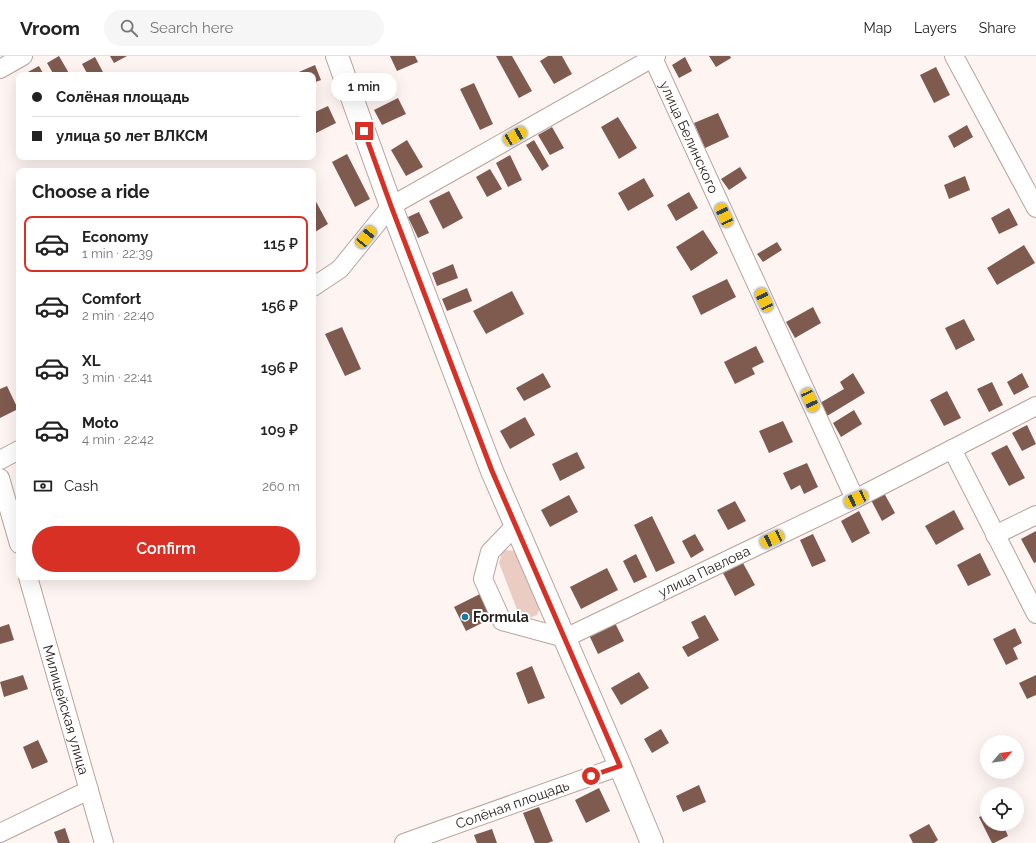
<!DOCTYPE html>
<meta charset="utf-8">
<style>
body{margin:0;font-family:Raleway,sans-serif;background:#f6f6f6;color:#222;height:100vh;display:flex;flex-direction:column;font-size:15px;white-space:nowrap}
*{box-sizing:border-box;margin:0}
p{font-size:13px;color:#767676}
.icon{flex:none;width:22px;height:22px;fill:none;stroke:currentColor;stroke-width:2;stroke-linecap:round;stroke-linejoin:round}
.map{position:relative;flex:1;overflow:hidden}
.details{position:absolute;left:16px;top:112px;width:300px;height:412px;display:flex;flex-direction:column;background:#fff;border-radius:8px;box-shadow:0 4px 16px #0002}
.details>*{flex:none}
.guide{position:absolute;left:16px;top:16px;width:300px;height:88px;border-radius:8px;box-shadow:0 4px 16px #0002;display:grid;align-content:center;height:88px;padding:0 16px;background:#fff}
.needle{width:26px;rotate:62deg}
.controls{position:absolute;left:980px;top:679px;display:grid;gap:8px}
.controls a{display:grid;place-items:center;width:44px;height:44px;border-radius:50%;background:#fff;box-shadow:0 4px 16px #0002;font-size:20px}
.end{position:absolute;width:18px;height:18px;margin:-9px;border:5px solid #d93025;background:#fff;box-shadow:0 0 0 2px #fff}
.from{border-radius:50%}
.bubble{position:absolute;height:28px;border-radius:14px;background:#fff;box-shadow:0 4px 16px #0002;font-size:13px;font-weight:600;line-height:28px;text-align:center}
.car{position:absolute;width:12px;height:24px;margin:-12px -6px;border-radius:5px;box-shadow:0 0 3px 1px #0007;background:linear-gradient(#f5c518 24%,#345 0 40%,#f5c518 0 76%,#345 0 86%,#f5c518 0)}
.guide b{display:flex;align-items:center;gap:14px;height:38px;font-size:15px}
.guide b+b{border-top:1px solid #e0e0e0}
.guide i{width:10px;height:10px;background:#222}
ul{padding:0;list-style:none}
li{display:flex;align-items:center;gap:12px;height:56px;margin:0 8px 6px;padding:0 8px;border:2px solid transparent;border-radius:8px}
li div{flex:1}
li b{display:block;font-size:15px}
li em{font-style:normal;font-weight:600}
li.on{border-color:#d93025}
li>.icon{width:36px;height:36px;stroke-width:1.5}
h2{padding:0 16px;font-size:18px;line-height:48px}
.pay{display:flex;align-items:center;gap:10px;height:44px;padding:0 16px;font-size:15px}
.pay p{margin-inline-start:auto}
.cta{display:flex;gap:8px;margin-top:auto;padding:8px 16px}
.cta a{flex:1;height:46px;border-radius:24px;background:#d93025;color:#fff;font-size:16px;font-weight:600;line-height:46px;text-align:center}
header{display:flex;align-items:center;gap:24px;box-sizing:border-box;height:56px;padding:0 20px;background:#fff;border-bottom:1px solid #e0e0e0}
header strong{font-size:19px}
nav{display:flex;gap:22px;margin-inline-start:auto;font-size:14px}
.search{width:280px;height:36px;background:#f6f6f6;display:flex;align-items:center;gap:10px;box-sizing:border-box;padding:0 14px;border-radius:22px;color:#767676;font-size:15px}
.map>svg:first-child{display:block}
</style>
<header>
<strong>Vroom</strong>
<div class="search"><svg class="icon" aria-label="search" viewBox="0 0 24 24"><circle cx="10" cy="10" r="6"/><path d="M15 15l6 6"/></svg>Search here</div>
<nav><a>Map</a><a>Layers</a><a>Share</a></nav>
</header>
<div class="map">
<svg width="1036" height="787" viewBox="0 0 1036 787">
<rect width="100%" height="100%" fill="#fef4f1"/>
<path fill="#ebccc3" d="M503,494L518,495L541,550L537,559L529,562L518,556L499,507Z"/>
<path fill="#7f5a4f" d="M59,0L70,19H54L47,7Z
M110,0H127L114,7Z
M390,0H415L418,6L397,15Z
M496,0H512L532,35L519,42Z
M548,0H562L572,18L554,28L540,5Z
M709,0H730L731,2L716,11Z
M95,1L104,18L102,19H88L82,8Z
M685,1L692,15L679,22L672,9Z
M315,9L321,24L313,27V19H292Z
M39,10L44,19H27L26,17Z
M936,11L950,39L934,47L920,19Z
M474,27L493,68L480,74L460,33Z
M398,42L406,58L382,69L374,54Z
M328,50L336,67L314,78L313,76V57Z
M718,57L729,81L705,92L694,67Z
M618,61L637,92L619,103L601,71Z
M967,69L973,81L954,92L948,80Z
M552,71L564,92L550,99L538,79Z
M407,84L423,111L406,120L391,94Z
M534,84L549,110L542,115L526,89Z
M347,98L370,143L355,151L332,106Z
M510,99L522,124L508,131L496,107Z
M740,111L747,122L729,134L721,123Z
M490,113L502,133L487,141L476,121Z
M965,120L970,134L949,143L944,129Z
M644,122L654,140L628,155L618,137Z
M449,135L463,162L443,173L429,145Z
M689,136L698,152L676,165L667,149Z
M313,140L328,168L315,176L313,172Z
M1009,152L1018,169L999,178L991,162Z
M419,156L429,177L418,182L408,161Z
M703,174L718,197L691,215L676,191Z
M777,186L782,194L763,206L757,198Z
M1024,189L1035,207L997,229L987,212Z
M453,208L458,222L437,230L432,217Z
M727,223L736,241L701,259L692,240Z
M467,232L472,245L447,255L442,243Z
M512,235L524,258L486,278L473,255Z
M813,251L821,267L795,282L786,266Z
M964,263L975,284L956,294L945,272Z
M342,271L361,313L345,320L325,278Z
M756,290L764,306L752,312L755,318L735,328L724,306Z
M543,317L551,331L524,345L516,332Z
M853,317L865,337L827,360L820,347L844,333L840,326Z
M1022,317L1029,331L1014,339L1007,326Z
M992,326L1003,349L989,356L977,333Z
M7,330L18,353L0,362V333Z
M947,335L961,362L944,370L930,344Z
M854,354L862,368L841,381L833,367Z
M525,361L535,379L510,393L500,375Z
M783,365L793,386L769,397L759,375Z
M1027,369L1036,388L1022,395L1012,377Z
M1007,389L1025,422L1009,430L991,397Z
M577,396L585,412L560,425L552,408Z
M807,407L818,431L804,438L800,429L791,434L783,417Z
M884,437L895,457L882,465L871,444Z
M569,439L578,456L550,471L541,454Z
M735,445L746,465L728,474L717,454Z
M954,454L964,473L936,489L925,470Z
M859,455L870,477L852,487L841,465Z
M652,460L675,507L656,516L634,469Z
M1036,475V506L1034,507L1021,483Z
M695,478L704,494L691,502L682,485Z
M813,478L826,505L812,511L800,484Z
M980,497L991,519L968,530L957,509Z
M636,498L647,521L634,527L623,505Z
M743,507L755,529L735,540L723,517Z
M607,512L618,534L581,553L570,531Z
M492,532L504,556L466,575L454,551Z
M705,559L719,584L688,601L682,591L699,582L691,566Z
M615,567L624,585L598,598L589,579Z
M9,568L14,584L0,588V571Z
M1015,572L1022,587L1013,592L1018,603L1006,609L993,583Z
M532,610L545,642L528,648L516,617Z
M639,616L649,632L621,649L611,632Z
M23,619L28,633L4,641L0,626Z
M1036,619V639L1027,643L1019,627Z
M661,673L669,687L652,697L644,683Z
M38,684L48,706L32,713L23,691Z
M699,729L706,746L683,756L676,740Z
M599,732L610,755L586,767L575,744Z
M539,751L553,785L548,787H535L523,757Z
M987,758V768H1003L1008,780L994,787H992L979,761Z
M929,768L938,784L934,787H913L909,779Z
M65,772L70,787H58L54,776Z
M492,773L497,787H477L474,779Z"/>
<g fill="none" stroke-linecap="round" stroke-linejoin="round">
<g stroke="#b9a29b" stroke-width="20">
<g id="minor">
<path d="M954,0L1036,152"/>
<path id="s1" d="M653,2L855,443"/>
<path d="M0,13L23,0"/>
<path d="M313,231L340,213L391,150L656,0"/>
<path d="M952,393L1036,558"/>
<path d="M0,404L19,394"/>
<path d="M0,422L19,488"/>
<path id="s2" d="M516,469L490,496L483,523L502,565L565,582L855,443L1036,350"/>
<path d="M995,479L1036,459"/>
<path id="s3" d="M28,521L104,787"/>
<path d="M0,777L89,734"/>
<path id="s4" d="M404,787L620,710"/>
</g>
</g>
<g stroke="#b9a29b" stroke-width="24">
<path id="major" d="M337,0L391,150L492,415L620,710L652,787"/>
</g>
<use href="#minor" stroke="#fff" stroke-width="18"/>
<use href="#major" stroke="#fff" stroke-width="22"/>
</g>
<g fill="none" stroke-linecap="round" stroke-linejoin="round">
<path stroke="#d93025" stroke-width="5" d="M364,75L391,150L492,415L620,710L591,720"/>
</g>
<circle fill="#1879a5" stroke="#fff" stroke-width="1.5" cx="465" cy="561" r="4"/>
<g text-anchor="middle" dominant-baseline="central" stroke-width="4" stroke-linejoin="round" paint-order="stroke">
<g font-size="14" fill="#261d1b" stroke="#fff">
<text stroke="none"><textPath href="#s1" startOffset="87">улица Белинского</textPath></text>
<text stroke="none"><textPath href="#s2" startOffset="331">улица Павлова</textPath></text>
<text stroke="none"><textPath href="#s3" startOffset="138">Милицейская улица</textPath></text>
<text stroke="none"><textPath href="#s4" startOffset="115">Солёная площадь</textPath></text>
</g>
<g font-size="14" font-weight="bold" fill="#261d1b" stroke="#fff" text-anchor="start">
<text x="473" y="561">Formula</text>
</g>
</g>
</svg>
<div class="controls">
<a><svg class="needle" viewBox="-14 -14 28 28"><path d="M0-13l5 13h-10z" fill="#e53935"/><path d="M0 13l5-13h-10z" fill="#767676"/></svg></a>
<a><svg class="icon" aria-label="locate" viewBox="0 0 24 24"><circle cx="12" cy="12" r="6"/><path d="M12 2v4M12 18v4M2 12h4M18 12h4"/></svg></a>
</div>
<i class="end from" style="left:591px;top:720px"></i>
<i class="end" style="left:364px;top:75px"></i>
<div class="bubble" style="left:331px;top:17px;width:66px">1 min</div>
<i class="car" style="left:515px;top:80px;rotate:60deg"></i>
<i class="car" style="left:724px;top:159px;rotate:335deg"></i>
<i class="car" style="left:366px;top:181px;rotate:39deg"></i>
<i class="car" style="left:764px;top:244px;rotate:335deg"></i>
<i class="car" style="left:810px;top:344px;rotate:155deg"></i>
<i class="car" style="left:856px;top:443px;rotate:245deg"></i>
<i class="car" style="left:772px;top:483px;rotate:245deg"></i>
<div class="guide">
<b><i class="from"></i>Солёная площадь</b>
<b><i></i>улица 50 лет ВЛКСМ</b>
</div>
<section class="details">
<h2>Choose a ride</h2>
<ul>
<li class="on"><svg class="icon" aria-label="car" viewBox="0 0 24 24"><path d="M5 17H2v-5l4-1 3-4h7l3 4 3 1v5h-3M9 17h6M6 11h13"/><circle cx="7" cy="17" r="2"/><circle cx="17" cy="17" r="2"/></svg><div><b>Economy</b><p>1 min · 22:39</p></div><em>115 ₽</em></li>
<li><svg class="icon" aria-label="car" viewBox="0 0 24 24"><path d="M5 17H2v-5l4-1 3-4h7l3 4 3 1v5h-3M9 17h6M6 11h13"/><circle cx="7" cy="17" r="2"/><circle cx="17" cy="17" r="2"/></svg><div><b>Comfort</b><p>2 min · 22:40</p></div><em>156 ₽</em></li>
<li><svg class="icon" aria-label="car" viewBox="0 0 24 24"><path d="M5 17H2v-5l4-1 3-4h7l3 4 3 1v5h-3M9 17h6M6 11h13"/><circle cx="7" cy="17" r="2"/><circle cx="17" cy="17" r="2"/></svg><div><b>XL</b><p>3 min · 22:41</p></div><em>196 ₽</em></li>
<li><svg class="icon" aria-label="car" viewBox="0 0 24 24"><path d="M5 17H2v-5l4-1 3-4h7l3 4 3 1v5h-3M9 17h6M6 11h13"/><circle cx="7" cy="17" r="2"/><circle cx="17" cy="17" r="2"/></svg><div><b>Moto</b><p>4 min · 22:42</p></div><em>109 ₽</em></li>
</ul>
<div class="pay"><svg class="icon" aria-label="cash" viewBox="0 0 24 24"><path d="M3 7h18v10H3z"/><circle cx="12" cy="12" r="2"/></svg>Cash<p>260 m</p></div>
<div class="cta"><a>Confirm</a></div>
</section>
</div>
